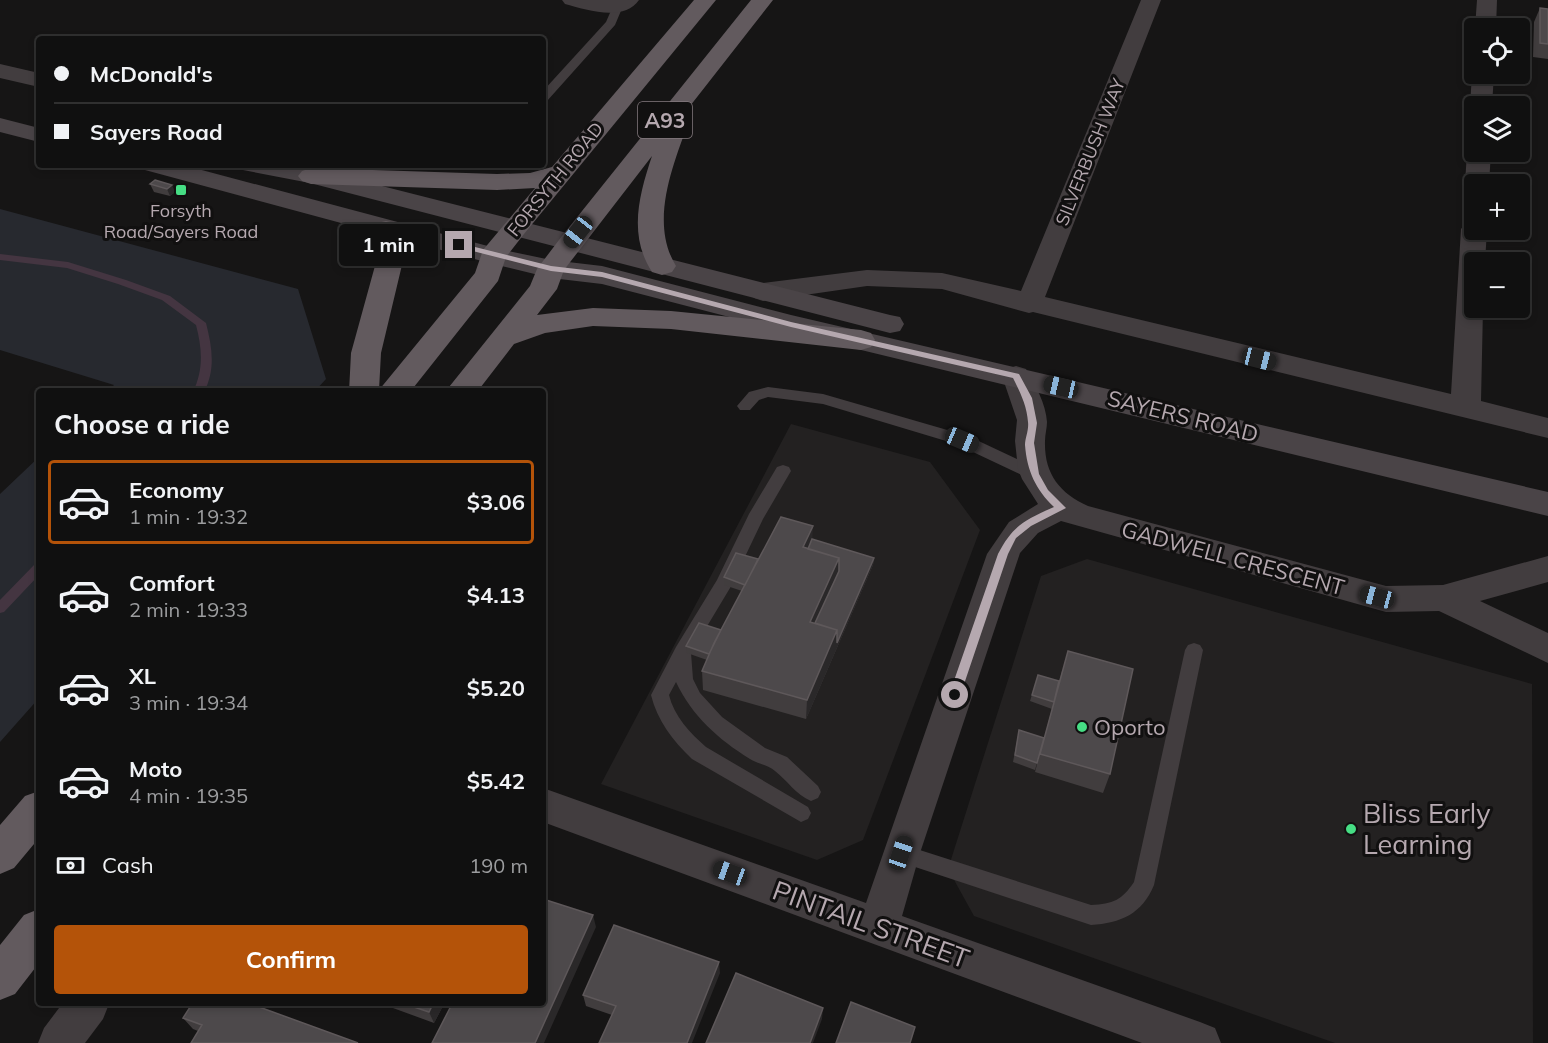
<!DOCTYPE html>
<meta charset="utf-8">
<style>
body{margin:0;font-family:Mulish,sans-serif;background:#191919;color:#f1f3f6;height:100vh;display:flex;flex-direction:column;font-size:22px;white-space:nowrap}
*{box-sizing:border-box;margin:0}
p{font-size:20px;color:#9c9d9f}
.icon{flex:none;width:33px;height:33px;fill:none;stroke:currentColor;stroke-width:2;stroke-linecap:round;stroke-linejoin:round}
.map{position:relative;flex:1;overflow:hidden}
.drawer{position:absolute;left:36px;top:388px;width:510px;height:618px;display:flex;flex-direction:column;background:#101010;border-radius:6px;box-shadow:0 3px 9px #0003,0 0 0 2px #303030}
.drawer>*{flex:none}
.hud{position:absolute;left:36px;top:36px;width:510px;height:132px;border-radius:6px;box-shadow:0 3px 9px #0003,0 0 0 2px #303030;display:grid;align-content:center;height:132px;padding:0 18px;background:#101010}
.tools{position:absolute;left:1464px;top:18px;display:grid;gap:12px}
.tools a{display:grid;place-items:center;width:66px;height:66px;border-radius:6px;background:#101010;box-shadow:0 3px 9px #0003,0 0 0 2px #303030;font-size:30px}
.end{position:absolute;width:27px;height:27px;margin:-14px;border:8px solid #b5a8af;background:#111;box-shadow:0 0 0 3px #111}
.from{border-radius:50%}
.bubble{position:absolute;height:42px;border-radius:6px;background:#101010;box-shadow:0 3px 9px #0003,0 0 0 2px #303030;font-size:20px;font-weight:700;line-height:42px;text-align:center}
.car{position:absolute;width:18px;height:36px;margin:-18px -9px;border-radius:8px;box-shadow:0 0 4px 2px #0007;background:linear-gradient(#222 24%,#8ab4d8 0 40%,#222 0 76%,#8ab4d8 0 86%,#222 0)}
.hud b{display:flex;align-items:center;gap:21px;height:57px;font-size:22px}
.hud b+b{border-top:2px solid #303030}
.hud i{width:15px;height:15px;background:#f1f3f6}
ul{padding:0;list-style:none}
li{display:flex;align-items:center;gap:18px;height:84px;margin:0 12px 9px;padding:0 6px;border:3px solid transparent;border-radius:6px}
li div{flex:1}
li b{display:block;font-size:22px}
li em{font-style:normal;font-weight:700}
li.current{border-color:#b45309}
li>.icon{width:54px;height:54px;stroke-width:1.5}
h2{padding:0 18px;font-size:27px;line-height:72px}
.pay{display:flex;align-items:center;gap:15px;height:66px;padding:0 18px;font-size:22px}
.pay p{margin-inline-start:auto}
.primary-button{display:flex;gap:12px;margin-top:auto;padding:12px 18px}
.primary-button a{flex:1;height:69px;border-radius:6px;background:#b45309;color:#fff;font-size:24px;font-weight:700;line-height:69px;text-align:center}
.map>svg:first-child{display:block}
</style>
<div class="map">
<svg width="1548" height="1043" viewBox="0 0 1548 1043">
<rect width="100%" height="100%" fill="#161515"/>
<path fill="#232121" d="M791,424L930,462L980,530L863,840L817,860L601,784Z
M1087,559L1532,684L1533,1043H1335L974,916L948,869L1041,576Z"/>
<path fill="#27292f" d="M0,209L298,289L326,379L315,391H108L114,385L0,350Z
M39,457V698L0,742V494Z"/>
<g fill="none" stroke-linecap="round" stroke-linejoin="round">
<path fill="#443541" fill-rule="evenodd" d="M0,254L68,262L126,280L170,296L206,323C212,347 216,369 204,392H193C204,369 202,348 196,325L162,300L118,284L67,268L0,260Z
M39,562V575L4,612L0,613V600L35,564Z"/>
<path fill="#423d3f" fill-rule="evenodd" d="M618,3L623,6L615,25L547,101L543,102V91L606,22L613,6Z
M768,387L823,394L968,436L1040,470L1042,474L1040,478H1028L956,444L823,404L768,397L759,400L750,410H740L737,406L749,392Z
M783,465L789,467L791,471L763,519L730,588L691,653L693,679L700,693L722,717L765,748L787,757L818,786L821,792L818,798L811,801C796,795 787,780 775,771C768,765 758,764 750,759C718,739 692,716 676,682L669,695C674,716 690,733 706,747L808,807L811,813L808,819L801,822L692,759C673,741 657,720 651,695L676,647L717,580L749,514L777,467Z
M1194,643L1200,645L1203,650L1154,885C1142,914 1121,923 1091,925L894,860L891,853L894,846L901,844L1091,905C1113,904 1122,900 1134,882L1185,650L1188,645Z"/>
<path fill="#423d3f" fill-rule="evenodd" d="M562,0H639C624,22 586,10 565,4Z
M1141,0H1161L1045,297L1451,394L1461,229L1465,224L1474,221V230H1487L1485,262H1474V308H1483L1481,401L1548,418V438L1033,312L1029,313L942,289L867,286L763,301L754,298L750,292L754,286L763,283L867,270L942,273L1021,291Z
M1477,0H1497L1496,28H1475Z
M0,64L39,73V87L0,78Z
M1474,70V74H1494L1492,106H1474V111L1470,106L1472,74Z
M1474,146V152H1491L1489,184H1474V191L1468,189L1465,184L1467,152Z
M1016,366L1026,369C1035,384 1046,404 1047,422C1047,428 1045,434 1045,441C1044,473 1059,493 1088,506L1386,586L1443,585L1548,556V582L1480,601L1548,633V663L1439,611L1386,612L1061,521L1038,533L1020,553L920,853L902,916L1200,1022L1215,1028L1221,1043H1142L543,822V788L866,903L987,554L1009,522L1038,504L1022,479L1018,469L1015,441L1017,420L1002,376L1006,369Z
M62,1004H109L103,1019L85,1043H38L44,1028Z"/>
<path fill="#4a4447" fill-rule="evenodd" d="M0,118L39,128V142L0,132Z
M141,165H183L499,249L551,260L602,266L791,315L1548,492V516L791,333L602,284L551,278L493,264L145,170Z
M239,165H293L311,168L890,315L900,317L904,324L900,331L890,333L310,183L243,170Z"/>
<path fill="#625a5e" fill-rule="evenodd" d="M694,0H716L524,234L506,257L498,281L410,392H349L351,353L381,244L373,229L377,223L386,221L395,223L407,244L381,353L379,390L475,273L483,250L535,188L497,190L311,184L302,181L298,176L302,171L311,168L497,174L530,173L552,167Z
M751,0H773L683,115L689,121C673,165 649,222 676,266L672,272L662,275L652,272C628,235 639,195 652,156L564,270L557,289L537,315L593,308L671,311L861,330L871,333L875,340L871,347L861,350L671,329L593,326L545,333L514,344L477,392H445L530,286L537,269L562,236Z
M39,791V838L14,868L0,874V825L25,796Z
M39,909V963L15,994L0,1000V945L24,915Z"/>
</g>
<path fill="#413d3e" d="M1540,8L1548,9V59L1533,57L1534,22Z
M155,180L175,192L170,196L154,192L150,184Z
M812,539L874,558L873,565L806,719L703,690L702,671L707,660L687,653L686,646L721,630L742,591L724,585V577L758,559Z
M1062,671L1110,774L1103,793L1035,772Z
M1038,675L1059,681L1052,709L1030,701Z
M1019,730L1044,738L1035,770L1013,762Z
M720,973L612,1015L586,1006L583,995Z
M382,1004H444L434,1023Z
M183,1018L358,1043L198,1031L193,1029Z"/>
<path fill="#2a2829" d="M172,185L175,192L170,196L167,189Z
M813,526L812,547L803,567V547Z
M839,558L838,578L810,641V622Z
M874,558L873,565L806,719L807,700L837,630Z
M593,915L596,927L544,1043H535Z
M719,962L720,973L692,1043H687Z
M433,1004H444L434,1023L429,1012Z
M823,1008L822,1019L813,1043H810Z"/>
<path fill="#4d494b" stroke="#5e585a" stroke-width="1.5" d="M1540,8L1548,9V44L1540,43Z
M155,180L172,185L167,189L150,184Z
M781,517L813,526L803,547L839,558L810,622L837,630L807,700L702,671L714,643Z
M812,539L874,558L837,643V630L815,623L839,571V558L808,549Z
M736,553L758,559L745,585L724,577Z
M699,623L721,630L709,654L686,646Z
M1068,651L1133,669L1110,774L1040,754Z
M1038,675L1059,681L1054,702L1032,695Z
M1019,730L1044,738L1037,763L1015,755Z
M543,899L593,915L535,1043H432L452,1004H543Z
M614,925L719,962L687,1043H599L616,1006L583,995Z
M736,973L823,1008L810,1043H706Z
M851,1002L915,1027L910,1043H836Z
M192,1004H251L358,1043H191L202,1025L183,1018Z
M405,1004H433L429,1012Z"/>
<path fill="#b5a8af" d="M459,243L551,266L602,272L791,322L1019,374L1032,398L1037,423L1034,443L1039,474L1048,490L1066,508L1031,526L1016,538L1008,554L959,699H951L949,695L998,554C1013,525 1025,520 1054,507C1036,490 1027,471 1025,445C1025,438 1029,430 1028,422C1027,406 1020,392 1013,378L791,327L602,277L551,271L457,247L455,245Z"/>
<g fill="#46dd84" stroke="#111010" stroke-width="2">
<rect x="175" y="184" width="12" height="12" rx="3"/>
<circle cx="1082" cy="727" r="6"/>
<circle cx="1351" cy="829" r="6"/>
</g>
<g text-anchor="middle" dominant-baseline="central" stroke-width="6" stroke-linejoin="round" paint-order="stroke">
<g font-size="18" fill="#b5a8af" stroke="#111010">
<text transform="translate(1090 152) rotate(-68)">SILVERBUSH WAY</text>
<text transform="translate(555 179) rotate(-51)">FORSYTH ROAD</text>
</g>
<g font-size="18" fill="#b5a8af" stroke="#111010">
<text x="181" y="210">Forsyth<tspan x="181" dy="21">Road/Sayers Road</tspan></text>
</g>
<rect fill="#111010" stroke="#847a7f" stroke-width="1.5" x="638" y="102" width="54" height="36" rx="4.5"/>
<g font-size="21" font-weight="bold" fill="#b5a8af">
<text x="665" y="120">A93</text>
</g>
<g font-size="22" fill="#b5a8af" stroke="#111010">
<text transform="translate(1183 416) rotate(14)">SAYERS ROAD</text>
<text transform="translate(1233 558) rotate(15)">GADWELL CRESCENT</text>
</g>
<g font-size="22" fill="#b5a8af" stroke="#111010" text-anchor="start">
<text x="1094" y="727">Oporto</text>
</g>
<g font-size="27" fill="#b5a8af" stroke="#111010" text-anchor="start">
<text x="1363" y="813">Bliss Early<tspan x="1363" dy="31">Learning</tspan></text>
</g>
<g font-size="27" fill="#b5a8af" stroke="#111010">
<text transform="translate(871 924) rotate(20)">PINTAIL STREET</text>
</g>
</g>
</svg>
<div class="tools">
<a><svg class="icon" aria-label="locate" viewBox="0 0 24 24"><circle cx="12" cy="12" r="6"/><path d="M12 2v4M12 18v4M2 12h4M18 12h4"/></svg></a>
<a><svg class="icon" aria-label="layers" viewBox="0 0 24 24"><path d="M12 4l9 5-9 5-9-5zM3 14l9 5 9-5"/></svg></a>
<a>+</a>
<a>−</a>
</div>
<i class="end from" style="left:955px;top:695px"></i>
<i class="end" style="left:459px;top:245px"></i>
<div class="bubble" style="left:339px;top:224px;width:99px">1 min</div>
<i class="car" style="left:578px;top:232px;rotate:218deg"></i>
<i class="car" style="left:1259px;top:359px;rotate:104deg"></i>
<i class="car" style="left:1061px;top:387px;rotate:283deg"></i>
<i class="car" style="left:962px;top:440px;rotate:113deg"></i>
<i class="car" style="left:1377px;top:597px;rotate:285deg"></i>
<i class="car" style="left:901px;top:853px;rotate:19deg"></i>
<i class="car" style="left:730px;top:873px;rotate:290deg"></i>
<div class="hud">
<b><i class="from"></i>McDonald's</b>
<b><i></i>Sayers Road</b>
</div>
<section class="drawer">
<h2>Choose a ride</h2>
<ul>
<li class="current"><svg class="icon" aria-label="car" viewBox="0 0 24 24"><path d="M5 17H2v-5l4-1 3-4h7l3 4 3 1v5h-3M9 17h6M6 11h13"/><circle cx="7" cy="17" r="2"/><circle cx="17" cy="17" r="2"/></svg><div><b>Economy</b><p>1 min · 19:32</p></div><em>$3.06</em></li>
<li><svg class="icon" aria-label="car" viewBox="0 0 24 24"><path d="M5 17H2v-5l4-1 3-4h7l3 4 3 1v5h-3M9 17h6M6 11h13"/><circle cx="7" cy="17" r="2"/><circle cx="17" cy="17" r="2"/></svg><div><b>Comfort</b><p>2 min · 19:33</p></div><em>$4.13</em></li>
<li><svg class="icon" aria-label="car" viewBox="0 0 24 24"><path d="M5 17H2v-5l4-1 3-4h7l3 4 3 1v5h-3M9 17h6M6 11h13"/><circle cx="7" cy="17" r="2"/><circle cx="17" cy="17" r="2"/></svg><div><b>XL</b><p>3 min · 19:34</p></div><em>$5.20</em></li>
<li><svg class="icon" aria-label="car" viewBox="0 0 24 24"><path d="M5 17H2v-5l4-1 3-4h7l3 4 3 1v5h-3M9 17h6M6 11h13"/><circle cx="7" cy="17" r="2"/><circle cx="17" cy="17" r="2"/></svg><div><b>Moto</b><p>4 min · 19:35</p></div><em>$5.42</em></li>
</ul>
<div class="pay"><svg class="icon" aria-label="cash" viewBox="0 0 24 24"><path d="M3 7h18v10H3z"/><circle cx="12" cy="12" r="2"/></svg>Cash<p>190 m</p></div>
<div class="primary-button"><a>Confirm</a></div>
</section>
</div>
